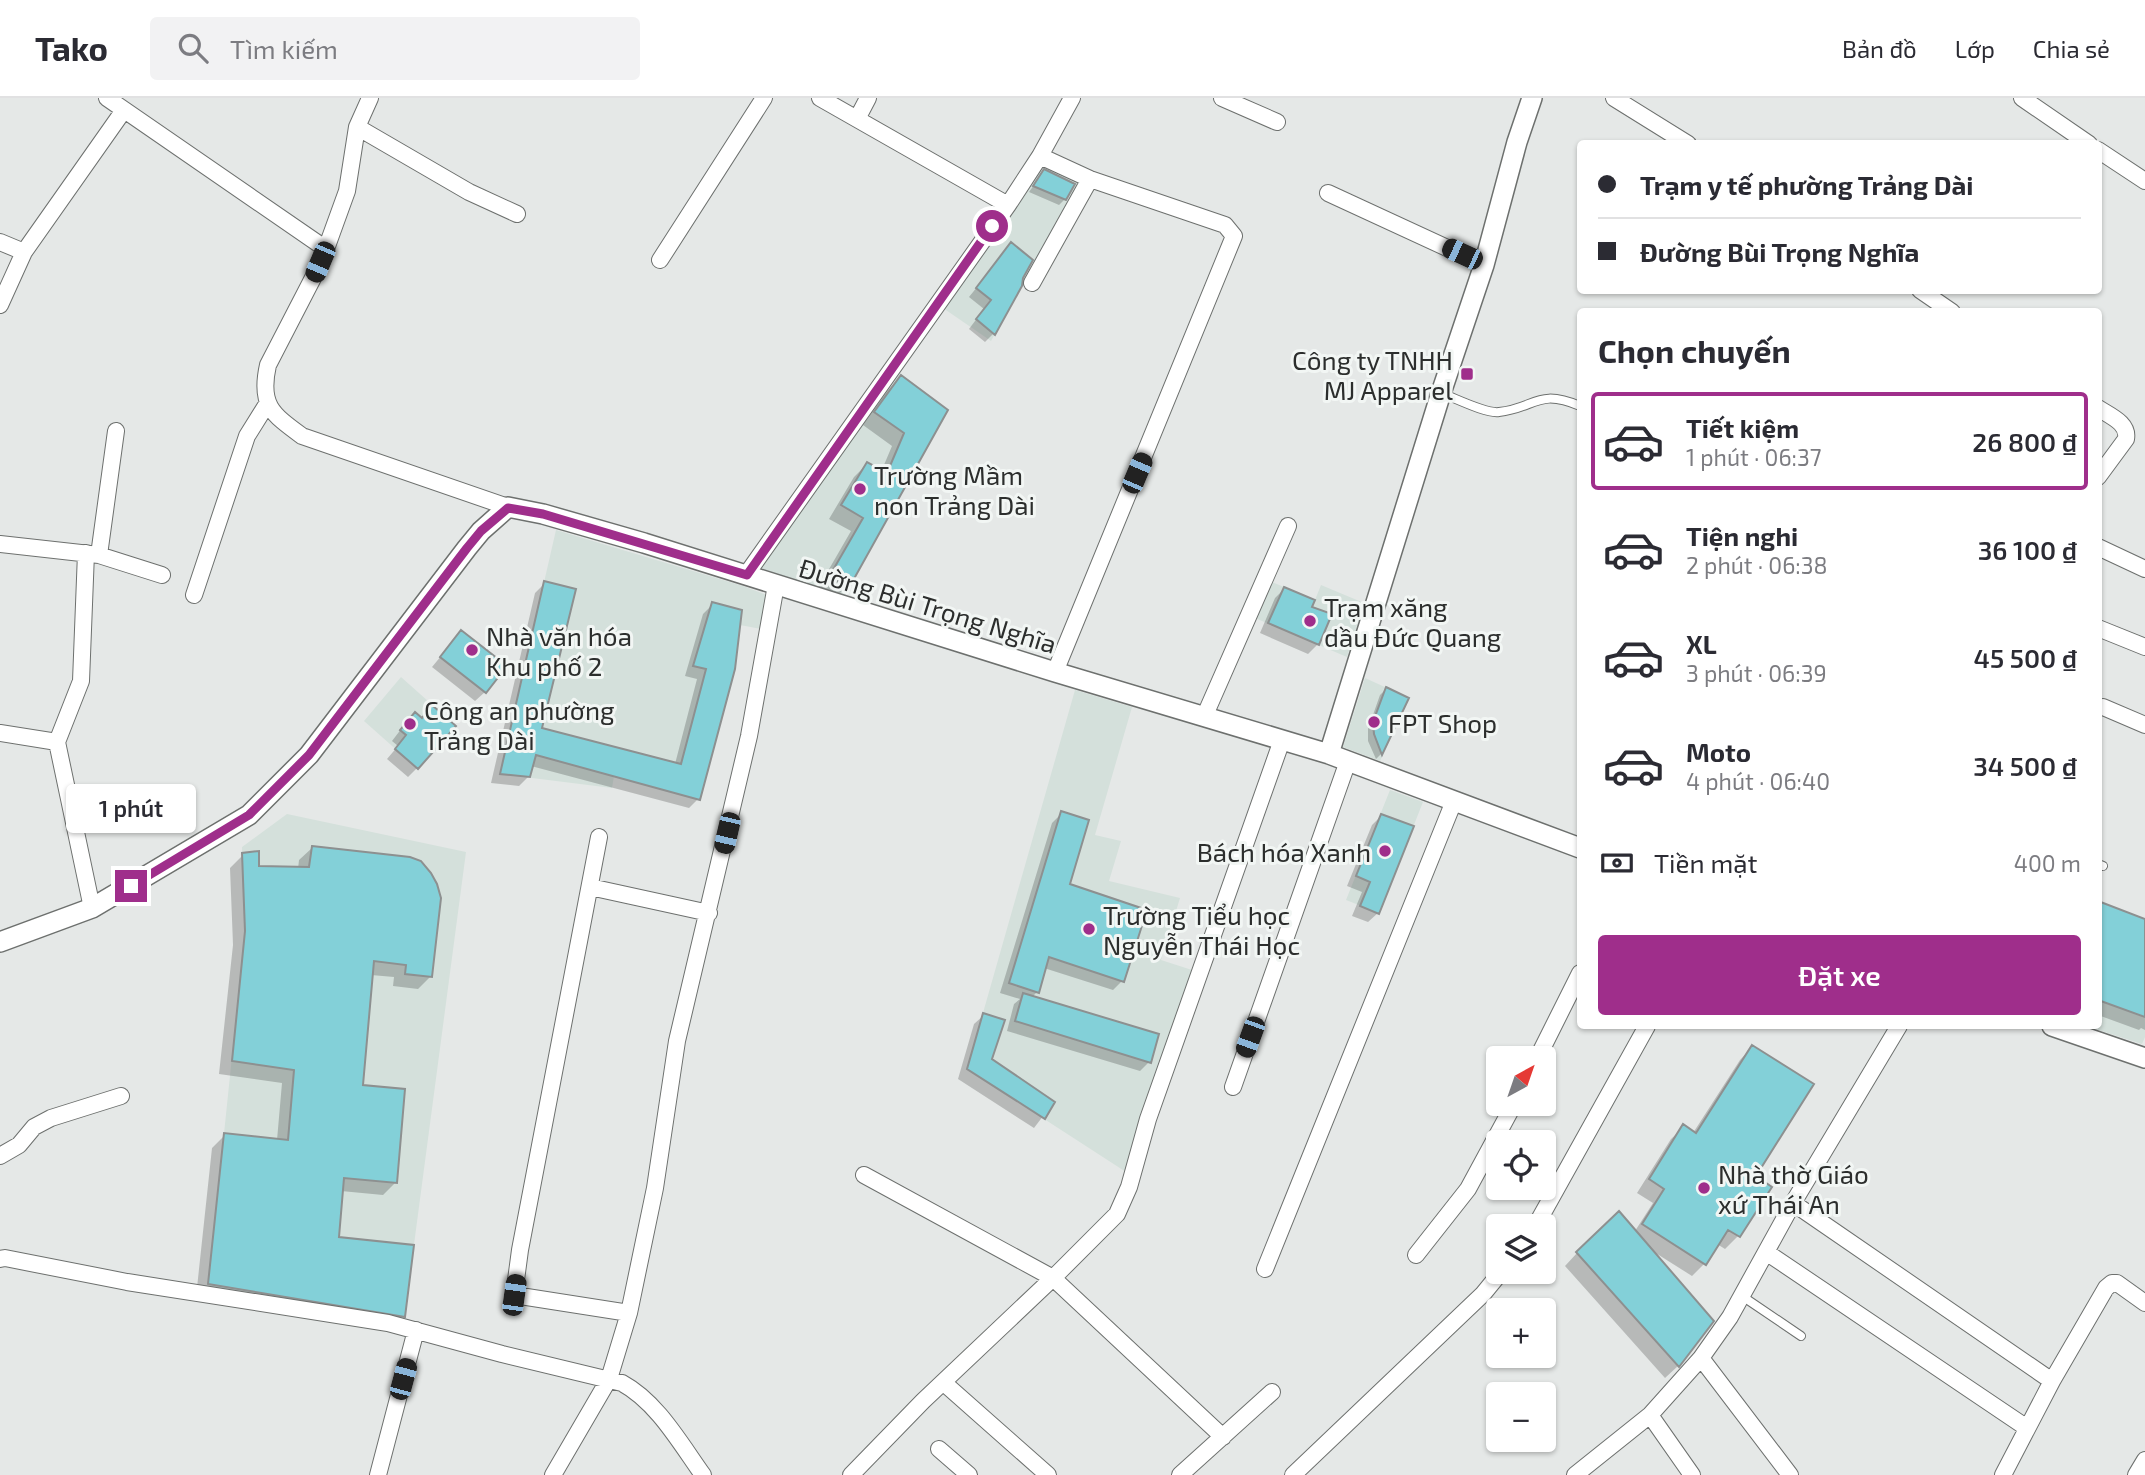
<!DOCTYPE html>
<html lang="vi">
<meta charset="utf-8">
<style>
body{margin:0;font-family:"Exo 2",sans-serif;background:#f2f2f3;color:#2b2b33;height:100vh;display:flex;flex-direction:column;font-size:26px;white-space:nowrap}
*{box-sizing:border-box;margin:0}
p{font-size:23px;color:#7c7c81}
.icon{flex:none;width:38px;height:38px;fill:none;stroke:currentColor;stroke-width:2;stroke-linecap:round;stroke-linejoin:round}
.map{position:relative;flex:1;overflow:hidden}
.details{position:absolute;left:1577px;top:210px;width:525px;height:721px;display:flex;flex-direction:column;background:#fff;border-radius:7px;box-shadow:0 2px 5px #0004}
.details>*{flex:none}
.guide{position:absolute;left:1577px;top:42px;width:525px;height:154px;border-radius:7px;box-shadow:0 2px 5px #0004;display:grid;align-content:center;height:154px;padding:0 21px;background:#fff}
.needle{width:46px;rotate:40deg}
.buttons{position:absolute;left:1486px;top:948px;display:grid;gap:14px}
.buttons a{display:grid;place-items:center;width:70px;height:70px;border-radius:7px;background:#fff;box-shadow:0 2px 5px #0004;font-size:35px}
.end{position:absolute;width:32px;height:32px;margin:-16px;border:9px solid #9f2e8b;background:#fff;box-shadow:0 0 0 4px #fff}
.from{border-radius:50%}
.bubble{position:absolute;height:49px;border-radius:7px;background:#fff;box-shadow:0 2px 5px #0004;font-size:23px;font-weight:600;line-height:49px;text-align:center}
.car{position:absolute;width:21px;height:42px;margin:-21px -10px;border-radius:9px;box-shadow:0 0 5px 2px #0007;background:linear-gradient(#222 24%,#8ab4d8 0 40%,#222 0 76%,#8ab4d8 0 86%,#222 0)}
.guide b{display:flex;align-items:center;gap:24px;height:66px;font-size:26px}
.guide b+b{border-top:2px solid #e1e1e2}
.guide i{width:18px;height:18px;background:#2b2b33}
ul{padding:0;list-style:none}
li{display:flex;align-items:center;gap:21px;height:98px;margin:0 14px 10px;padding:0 7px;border:4px solid transparent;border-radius:7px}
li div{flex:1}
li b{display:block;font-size:26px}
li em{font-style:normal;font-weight:600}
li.selected{border-color:#9f2e8b}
li>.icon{width:63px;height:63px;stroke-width:1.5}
h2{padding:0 21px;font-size:32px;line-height:84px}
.pay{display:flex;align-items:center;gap:18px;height:77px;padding:0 21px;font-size:26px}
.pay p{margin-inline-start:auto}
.button{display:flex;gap:14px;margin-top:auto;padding:14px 21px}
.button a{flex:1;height:80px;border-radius:7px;background:#9f2e8b;color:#fff;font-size:28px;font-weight:600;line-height:80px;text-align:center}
header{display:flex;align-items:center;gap:42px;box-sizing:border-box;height:98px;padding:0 35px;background:#fff;border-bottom:2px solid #e1e1e2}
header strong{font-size:33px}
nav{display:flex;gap:38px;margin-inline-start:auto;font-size:24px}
.search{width:490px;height:63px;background:#f2f2f3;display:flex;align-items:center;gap:18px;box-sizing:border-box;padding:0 24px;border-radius:7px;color:#7c7c81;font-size:26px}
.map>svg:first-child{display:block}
</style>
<header>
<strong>Tako</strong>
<div class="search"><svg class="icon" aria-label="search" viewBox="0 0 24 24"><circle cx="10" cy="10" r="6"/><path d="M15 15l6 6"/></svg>Tìm kiếm</div>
<nav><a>Bản đồ</a><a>Lớp</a><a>Chia sẻ</a></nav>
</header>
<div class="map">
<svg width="2145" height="1377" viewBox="0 0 2145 1377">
<rect width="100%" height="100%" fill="#e5e8e7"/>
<path fill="#d4e0db" d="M1042,67L1080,85L991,243L943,210Z
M898,274L948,312L845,497L760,470Z
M556,432L743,488L767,497L761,531L740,527L700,702L614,678L612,690L500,676Z
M1272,484L1315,502L1321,487L1364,505L1347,559L1255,520Z
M401,579L456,628L418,671L364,623Z
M1365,580L1409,600L1380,663L1343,649Z
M1075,592L1132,609L1095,737L1121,743L1109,783L1180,800L1161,862L1192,872L1126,1074L967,971Z
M1390,692L1423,704L1379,815L1346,802Z
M287,716L466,754L404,1222L208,1190L245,833L242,749Z
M2098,803L2145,821V939L2142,946L2086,928H2098Z"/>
<path fill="#0003" d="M1044,73L1065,101L1059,107L1029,94Z
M1011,147L1021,179L1020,187L993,236L985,244L969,231L984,211L969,199Z
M901,279L945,313L848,487L835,500L817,492L851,433L829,421L854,379L867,366L881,374L892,348L863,327L888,292Z
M545,485L540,631L675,666L697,581L685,578L703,516L713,506L698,701L689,710L531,668L529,678L519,688L491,685L535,495Z
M1284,491L1310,510L1318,546L1308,556L1260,535L1275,500Z
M461,534L485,594L475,603L432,569Z
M1386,591L1406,600L1381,656L1376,661L1368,643V631L1380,597Z
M432,609L417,670L408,679L387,661L398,648L392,643L405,626L421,622Z
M1062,715L1068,788L1122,883L1113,892L1044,870L1037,894L1032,899L1149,964L1140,973L1007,933L1014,906L1020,901L1000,895L1052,725Z
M1381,718L1378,815L1368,824L1352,818L1362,794L1347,788L1372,727Z
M312,750L431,878L418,891L393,888L394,879L371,877L361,988L395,1085L383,1097L341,1093L337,1140L403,1218L390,1231L196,1199L212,1050L225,1037L277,1042L282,985L219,976L233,847L230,770L243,757L257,769L298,771L299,762Z
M2098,805L2145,823V932L2141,930L2139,932L2098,917Z
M984,917L990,962L1053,1005L1034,1030L958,981L974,926Z
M1752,949L1753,1079L1769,1089L1738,1138L1725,1151L1717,1146L1705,1165L1692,1178L1654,1154L1712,1223L1678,1268L1665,1280L1565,1168L1577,1155L1635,1133L1653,1105L1637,1095L1671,1041L1684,1029L1693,1035L1740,962Z"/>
<path fill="#83d0d8" stroke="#8d9090" stroke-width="2" d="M1044,71L1075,86L1066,102L1033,88Z
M1011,144L1033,162L1023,180L1022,188L995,237L976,221L991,202L976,190Z
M901,277L948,312L850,488L829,479L863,420L841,407L867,364L887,375L904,335L874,314Z
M544,483L576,491L542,630L681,666L706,571L693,568L712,504L742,512L735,571L700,702L536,657L530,679L500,676Z
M1284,489L1315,502L1312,509L1332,516L1319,547L1268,525Z
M461,532L507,568L486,595L440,559Z
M1386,589L1409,600L1382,657L1374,636L1373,624Z
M432,607L456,628L418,671L395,651L406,637L400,632L415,614L422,620Z
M1061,713L1089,722L1070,786L1147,812L1124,884L1049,859L1039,895L1009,885Z
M1381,716L1414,728L1379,816L1360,808L1370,784L1356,778Z
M312,748L410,759L421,763L431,775L437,786L441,800L432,879L405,876L406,867L374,863L363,987L405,991L397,1085L344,1080L339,1139L414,1147L405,1219L208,1186L224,1035L288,1042L294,972L232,963L245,833L242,755L259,753V768L309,769Z
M2098,803L2145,821V919L2098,902Z
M1023,895L1159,936L1151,965L1015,923Z
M983,915L1005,922L992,961L1055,1004L1045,1021L967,971Z
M1752,947L1814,986L1756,1078L1772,1089L1740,1139L1728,1132L1706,1167L1642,1126L1664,1091L1649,1081L1683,1026L1696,1035Z
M1619,1113L1714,1223L1679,1269L1576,1154Z"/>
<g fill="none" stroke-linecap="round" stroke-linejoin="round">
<g stroke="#6d706e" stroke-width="10">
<path id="service" d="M1441,295C1455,300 1486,316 1499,314C1536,310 1537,290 1580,308
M2098,766L2103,768
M1742,1198L1801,1238"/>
</g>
<g stroke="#6d706e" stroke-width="18">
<path id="minor" d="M107,0L326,151L314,178L268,267C259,307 272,316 302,338L508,409
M820,0L1008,107
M1222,0L1277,24
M1614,0L1688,46
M2022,0L2089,46
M857,21L868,0
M357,29L469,94L517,116
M2098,52L2145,83
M1040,58L1090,81L1225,127L1234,138L1055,574
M1328,95L1484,167
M0,144L24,154L124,12
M326,151L347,93L357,29L370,0
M660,162L764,0
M1032,185L1090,81
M1920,192L1952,214
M0,207L24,154
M2098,310C2110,318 2129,325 2126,341L2098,379
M0,446L99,457L162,477
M2098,449L2145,471
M86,455L81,583L57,644L92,810
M99,457L116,333
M746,477L1008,107L1040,58L1072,0
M194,497L247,338L267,306
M2098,530L2145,549
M2103,609L2145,627
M1205,617L1288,428
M0,635L57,644
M599,739L520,1152L514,1197L629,1215
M590,789L709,815
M1537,961L1580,875
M1233,989L1348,663
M0,1058L19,1047L34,1029L51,1020L121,998
M864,1077L1053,1180L1223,1339
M1793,1105L2052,1283
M1535,1129L1647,928
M1766,1154L2027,1330
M1416,1157L1468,1091L1514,1006
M0,1161L5,1160L127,1184L388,1225L502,1256L622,1285C657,1304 680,1345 703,1377
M1265,1171L1454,703
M1701,1260L1790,1377
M944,1285L1048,1377
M1650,1317L1692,1377
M939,1351L969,1377
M378,1377L416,1232
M553,1377L609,1281L629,1215L655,1090L677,943L749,638L776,487
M851,1377L923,1303L1053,1180L1117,1116L1129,1089L1148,1021L1282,642
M1180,1377L1272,1294
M1293,1377L1483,1196L1501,1174
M1575,1377L1650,1317L1701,1260L1730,1219L1793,1105L1899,928
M2003,1377L2052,1283L2106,1190L2112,1185H2117L2145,1205
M2136,1377L2145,1362"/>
</g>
<g stroke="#6d706e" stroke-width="22">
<path id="tertiary" d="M1329,656L1441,295L1484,167L1517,44L1532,0
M0,844L92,810L249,717L309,657L467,450L481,433L508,409L543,416L644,445L1055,574L1329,656L1580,750
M2052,928L2145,960"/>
</g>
<use href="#service" stroke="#fff" stroke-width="8"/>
<use href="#minor" stroke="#fff" stroke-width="16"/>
<use href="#tertiary" stroke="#fff" stroke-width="19"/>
</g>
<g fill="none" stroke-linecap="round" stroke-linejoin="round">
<path stroke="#9f2e8b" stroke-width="9" d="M131,788L249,717L309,657L467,450L481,433L508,410L543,416L747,477L992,128"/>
</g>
<g fill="#9f2e8b" stroke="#f2f6f4" stroke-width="2.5">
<rect x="1460" y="269" width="14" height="14" rx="3.5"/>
<circle cx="860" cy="391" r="7"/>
<circle cx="1310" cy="523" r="7"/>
<circle cx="472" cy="552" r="7"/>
<circle cx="1374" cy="624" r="7"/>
<circle cx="410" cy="626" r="7"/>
<circle cx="1385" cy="753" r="7"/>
<circle cx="1089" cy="831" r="7"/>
<circle cx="1704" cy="1090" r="7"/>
</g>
<g text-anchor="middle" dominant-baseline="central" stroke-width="6" stroke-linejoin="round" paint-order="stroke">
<g font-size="26" fill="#2c2e2d" stroke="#f2f6f4" text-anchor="start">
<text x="1453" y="261" text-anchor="end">Công ty TNHH<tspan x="1453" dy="30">MJ Apparel</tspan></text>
<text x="874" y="376">Trường Mầm<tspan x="874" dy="30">non Trảng Dài</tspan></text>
<text x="1324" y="508">Trạm xăng<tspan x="1324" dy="30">dầu Đức Quang</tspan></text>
<text x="486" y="537">Nhà văn hóa<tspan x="486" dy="30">Khu phố 2</tspan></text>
<text x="424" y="611">Công an phường<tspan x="424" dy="30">Trảng Dài</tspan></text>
<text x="1388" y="624">FPT Shop</text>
<text x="1371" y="753" text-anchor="end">Bách hóa Xanh</text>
<text x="1103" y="816">Trường Tiểu học<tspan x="1103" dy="30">Nguyễn Thái Học</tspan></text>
<text x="1718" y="1075">Nhà thờ Giáo<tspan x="1718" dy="30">xứ Thái An</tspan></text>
</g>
<g font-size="26" fill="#2c2e2d" stroke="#f2f6f4">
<text transform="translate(928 507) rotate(17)">Đường Bùi Trọng Nghĩa</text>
</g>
</g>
</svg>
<div class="buttons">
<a><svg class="needle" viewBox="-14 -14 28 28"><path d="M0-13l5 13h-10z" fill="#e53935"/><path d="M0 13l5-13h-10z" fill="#7c7c81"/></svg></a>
<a><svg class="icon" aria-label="locate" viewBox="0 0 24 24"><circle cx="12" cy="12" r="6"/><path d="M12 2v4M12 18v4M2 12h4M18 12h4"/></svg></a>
<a><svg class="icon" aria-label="layers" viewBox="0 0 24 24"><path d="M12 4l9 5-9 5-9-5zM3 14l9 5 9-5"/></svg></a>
<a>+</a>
<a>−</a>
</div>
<i class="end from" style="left:992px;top:128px"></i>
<i class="end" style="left:131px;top:788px"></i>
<div class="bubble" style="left:66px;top:686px;width:130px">1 phút</div>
<i class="car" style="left:1462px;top:156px;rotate:295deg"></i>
<i class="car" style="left:320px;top:164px;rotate:203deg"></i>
<i class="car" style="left:1137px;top:375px;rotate:23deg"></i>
<i class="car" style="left:727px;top:735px;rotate:193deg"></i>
<i class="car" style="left:1250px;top:939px;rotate:200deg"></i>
<i class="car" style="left:514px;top:1197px;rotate:8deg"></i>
<i class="car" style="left:403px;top:1281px;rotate:15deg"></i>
<div class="guide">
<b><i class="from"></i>Trạm y tế phường Trảng Dài</b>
<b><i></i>Đường Bùi Trọng Nghĩa</b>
</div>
<section class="details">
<h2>Chọn chuyến</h2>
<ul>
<li class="selected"><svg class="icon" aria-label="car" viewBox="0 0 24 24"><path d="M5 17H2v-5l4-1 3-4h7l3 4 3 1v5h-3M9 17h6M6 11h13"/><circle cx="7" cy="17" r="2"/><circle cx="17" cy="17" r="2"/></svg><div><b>Tiết kiệm</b><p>1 phút · 06:37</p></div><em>26 800 ₫</em></li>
<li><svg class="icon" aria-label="car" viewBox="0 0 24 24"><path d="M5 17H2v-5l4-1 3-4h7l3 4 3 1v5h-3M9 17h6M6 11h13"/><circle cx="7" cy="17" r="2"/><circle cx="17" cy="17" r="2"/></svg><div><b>Tiện nghi</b><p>2 phút · 06:38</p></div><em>36 100 ₫</em></li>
<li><svg class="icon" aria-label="car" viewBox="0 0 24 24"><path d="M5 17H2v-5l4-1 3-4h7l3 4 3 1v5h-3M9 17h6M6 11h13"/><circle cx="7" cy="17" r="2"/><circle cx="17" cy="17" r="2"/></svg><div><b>XL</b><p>3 phút · 06:39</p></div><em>45 500 ₫</em></li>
<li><svg class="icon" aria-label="car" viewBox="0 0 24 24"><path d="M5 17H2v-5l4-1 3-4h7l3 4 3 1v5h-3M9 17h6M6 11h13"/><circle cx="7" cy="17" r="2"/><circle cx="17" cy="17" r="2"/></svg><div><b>Moto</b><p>4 phút · 06:40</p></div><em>34 500 ₫</em></li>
</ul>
<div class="pay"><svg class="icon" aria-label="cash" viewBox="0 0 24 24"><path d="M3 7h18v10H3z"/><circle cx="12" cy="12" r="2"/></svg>Tiền mặt<p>400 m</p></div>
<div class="button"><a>Đặt xe</a></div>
</section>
</div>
